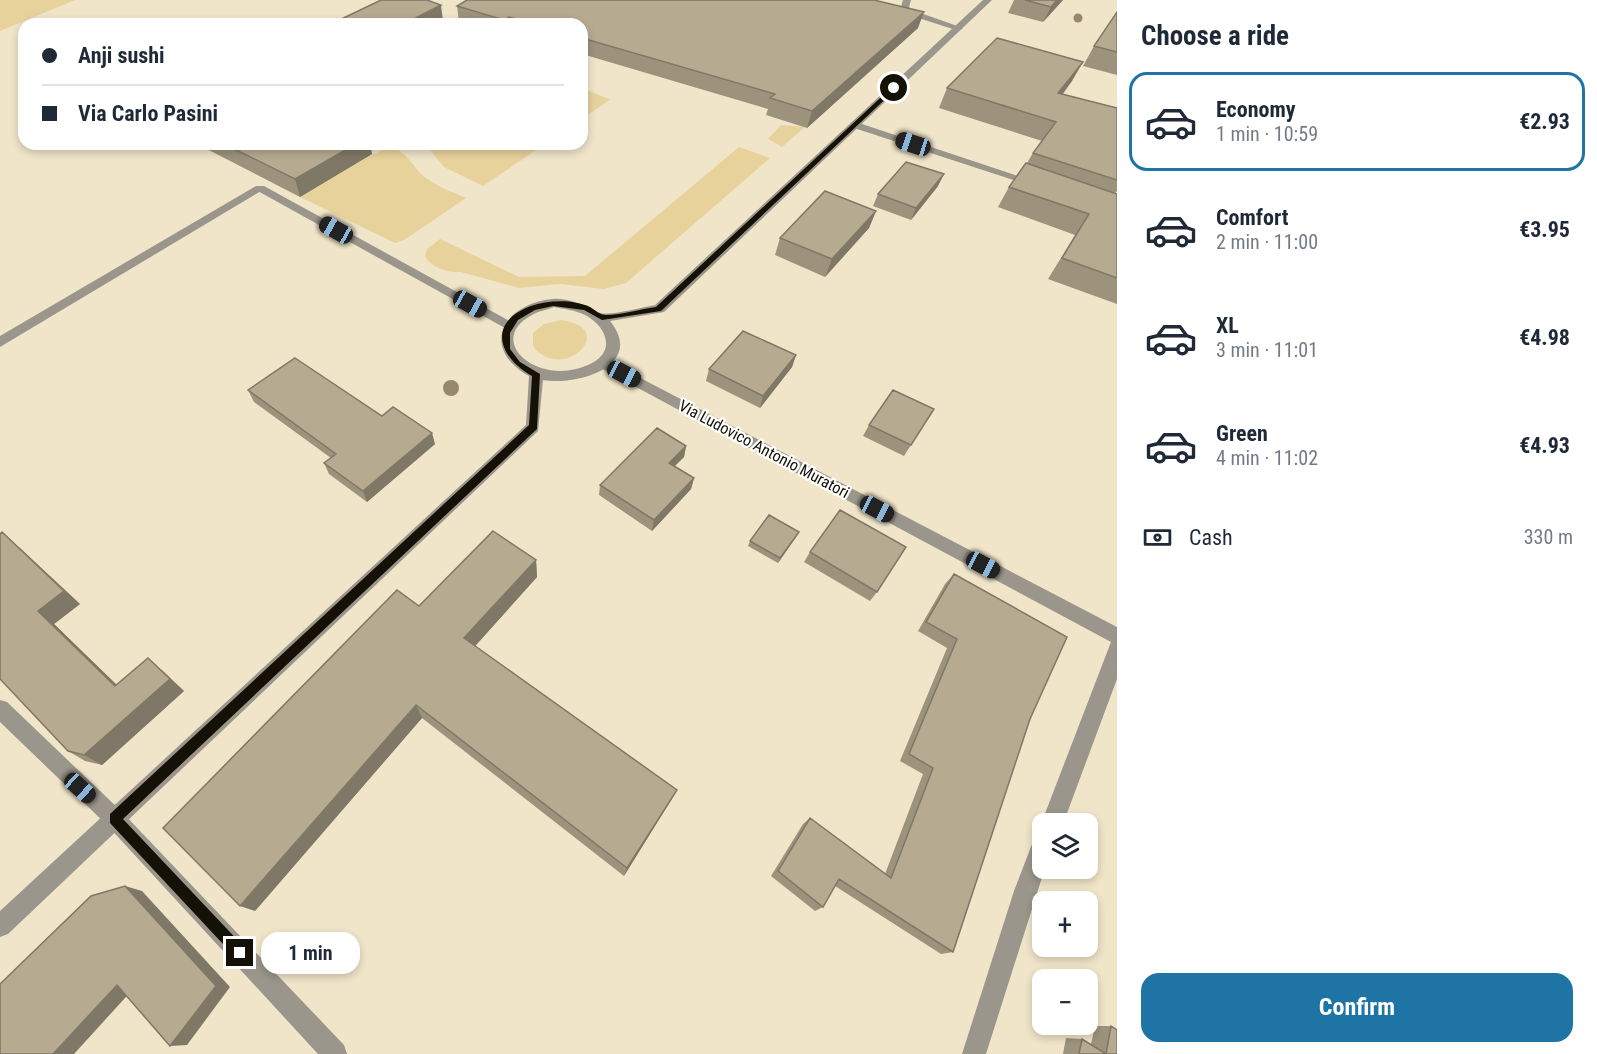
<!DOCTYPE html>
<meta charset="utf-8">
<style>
body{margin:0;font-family:"Roboto Condensed",sans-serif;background:#f6f6f7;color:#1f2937;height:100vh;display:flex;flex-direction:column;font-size:22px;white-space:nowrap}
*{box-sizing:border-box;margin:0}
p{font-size:20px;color:#747a83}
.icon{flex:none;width:33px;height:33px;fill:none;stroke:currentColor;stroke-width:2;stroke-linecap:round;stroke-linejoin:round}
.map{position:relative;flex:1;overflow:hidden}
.sheet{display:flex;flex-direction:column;background:#fff;width:480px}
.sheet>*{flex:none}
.guide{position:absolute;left:18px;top:18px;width:570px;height:132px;border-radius:18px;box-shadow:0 3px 9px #0003;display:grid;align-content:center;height:132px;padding:0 24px;background:#fff}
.controls{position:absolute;left:1032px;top:813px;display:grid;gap:12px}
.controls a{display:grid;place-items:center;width:66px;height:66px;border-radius:12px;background:#fff;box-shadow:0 3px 9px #0003;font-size:30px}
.end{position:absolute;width:27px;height:27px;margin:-14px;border:8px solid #151107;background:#fff;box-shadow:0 0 0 3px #fff}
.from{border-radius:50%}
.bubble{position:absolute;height:42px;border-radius:18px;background:#fff;box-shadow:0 3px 9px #0003;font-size:20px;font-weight:700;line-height:42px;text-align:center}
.car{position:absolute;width:18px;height:36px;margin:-18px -9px;border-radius:8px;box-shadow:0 0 4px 2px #0007;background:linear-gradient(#222 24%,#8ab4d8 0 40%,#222 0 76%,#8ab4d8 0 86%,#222 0)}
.guide b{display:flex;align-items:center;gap:21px;height:57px;font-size:22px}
.guide b+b{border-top:2px solid #e0e1e3}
.guide i{width:15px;height:15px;background:#1f2937}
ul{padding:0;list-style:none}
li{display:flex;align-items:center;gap:18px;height:99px;margin:0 12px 9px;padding:0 12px;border:3px solid transparent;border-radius:18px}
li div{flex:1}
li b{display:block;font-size:22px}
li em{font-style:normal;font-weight:700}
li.on{border-color:#1e74a4}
li>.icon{width:54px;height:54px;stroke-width:1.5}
h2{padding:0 24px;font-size:27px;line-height:72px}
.pay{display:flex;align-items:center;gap:15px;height:66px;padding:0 24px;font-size:22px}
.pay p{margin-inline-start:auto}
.cta{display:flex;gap:12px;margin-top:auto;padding:12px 24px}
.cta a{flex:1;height:69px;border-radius:18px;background:#1e74a4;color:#fff;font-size:24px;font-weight:700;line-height:69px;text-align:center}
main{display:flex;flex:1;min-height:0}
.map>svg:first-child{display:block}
</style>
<main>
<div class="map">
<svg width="1117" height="1054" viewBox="0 0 1117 1054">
<rect width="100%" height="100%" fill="#f0e5c9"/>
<path fill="#e8d29c" d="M0,0H75L0,31Z
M582,88L609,99H611L582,119Z
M781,125L805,127L782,147L768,139Z
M425,144H545L483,186L444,167Z
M390,147C409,152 412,168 426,178C438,187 453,192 466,198L404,240L395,243L300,197L369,156Z
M739,147L770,158L626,283L604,289L560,284L519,288L461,272C449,273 431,268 425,256L427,249L440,239L519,277L585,276Z
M561,320C621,328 562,385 533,346V333L544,324Z"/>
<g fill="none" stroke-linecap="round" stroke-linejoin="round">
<path fill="#9b968b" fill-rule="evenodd" d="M903,0H911L909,7L912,10L963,28L959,31L906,14L901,7Z
M256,186L266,188L0,347V336Z"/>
<path fill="#9b968b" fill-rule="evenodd" d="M851,123H859L1042,184L1032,186L851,127Z
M256,186H264L517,325L515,328H505L256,190Z
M602,358L1117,627V679L1063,824H1042V826L1041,824L1111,642L597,366L595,363Z
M0,700L7,702L121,811L344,1045L347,1054H318L107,825L0,722Z
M1042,836L1045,868L986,1054H962L1014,891L1034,839Z"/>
<path fill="#9b968b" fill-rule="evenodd" d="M983,0H992L664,312L610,321C646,366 577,386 543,380L538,431L8,934L0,937V911L526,425L529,376C479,348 503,304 552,299C570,297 585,307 600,313C610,316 644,307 655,305ZM554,307C564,309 575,310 585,315C605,325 617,350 592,363C540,390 483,341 532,315C538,311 547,310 554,307Z"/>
</g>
<g fill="#958969">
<circle cx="1078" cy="18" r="4.5"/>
<circle cx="451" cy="388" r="8"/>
</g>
<path fill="#9d937d" d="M1014,0H1063L1043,22L1008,13Z
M457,6L918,28L807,128L766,115L768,109L582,54V24H465L459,22Z
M1117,12V75L1083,66L1094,46Z
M1072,81L1063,94L1117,108V191L1115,193L1117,194V304L1048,279L1075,235L998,207L1009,187L1027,163L1033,153L1042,141L939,108L947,88Z
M197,144H370L372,154L300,197Z
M938,186L911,220L873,206L878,194Z
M876,211L869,228L825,277L775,255L780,238Z
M796,355L792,367L760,408L706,381L709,369Z
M248,390L382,416L435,444L367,502L329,474L324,463L331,458L254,402Z
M934,409L904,456L863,436L869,425Z
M686,446L684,457L674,466L694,478L691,489L652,531L599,495L600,485Z
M799,532L796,537L778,563L748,546L750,541Z
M19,547L80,604L54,624L117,685L162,670L184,691L102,765L85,761L68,751Z
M810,552L877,592L870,601L804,562Z
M536,560L537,577L475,646L677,790L671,800L624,876L422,718L255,911L419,606Z
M954,574L1030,719L953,952L941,954L835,886L823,907L815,911L771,876L803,824L810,818L885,874L923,774L900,761L947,648L918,631L945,584Z
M1095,1026H1111L1117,1054H1063L1066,1038L1082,1039L1091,1044Z"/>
<path fill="#7f7866" d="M1057,0H1063L1043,22L1051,7Z
M441,5L443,21L437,24H404Z
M924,12L918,28L807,128L812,111Z
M509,17L510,24H504V20Z
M1083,62L1072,81L1048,112L1058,93Z
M356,144H370L372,154L300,197L295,179Z
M944,174L938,186L911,220L916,208Z
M876,211L869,228L825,277L832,259Z
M796,355L792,367L760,408L763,396Z
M432,433L435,444L367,502L363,491Z
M686,446L684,457L667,474L669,463Z
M694,478L691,489L652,531L654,520Z
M2,532L80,604L54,624L130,698L115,686L38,611Z
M799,532L796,537L778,563L780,558Z
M536,560L537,577L468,654L464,638Z
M148,658L184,691L102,765L84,755Z
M416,705L422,718L255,911L240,906Z
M677,790L671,800L624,876L627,868Z
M125,886L142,891L230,987L187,1045L170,1046Z
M117,985L135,987L74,1054H53Z"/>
<path fill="#b6ab91" stroke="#7f7866" stroke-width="1.5" d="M381,0H427L441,5L404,24H331Z
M467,0H874L924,12L812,111L770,98L775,94L582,38V24H534L509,17L504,20L457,6Z
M1025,0H1057L1051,7Z
M1117,12V52L1094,46Z
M997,38L1083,62L1058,93L1117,108V180L1033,153L1056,122L947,88Z
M224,144H356L295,179Z
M906,162L944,174L916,208L878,194Z
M1026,163L1117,194V278L1062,258L1089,214L1009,187Z
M825,191L876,211L832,259L780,238Z
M743,331L796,355L763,396L709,369Z
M295,358L382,416L393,407L432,433L363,491L324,463L336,454L248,390Z
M893,390L934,409L911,445L869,425Z
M657,428L686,446L669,463L694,478L654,520L600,485Z
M840,510L906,547L877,592L810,552Z
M769,515L799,532L780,558L750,541Z
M493,531L536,560L464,638L677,790L627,868L416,705L240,906L163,828L397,590L419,606Z
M2,532L64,591L38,611L115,686L148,658L170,679L84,755L68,751L0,679V534Z
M954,574L1067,637L1030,719L953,952L839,879L823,907L778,871L810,818L891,878L933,768L909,754L957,639L926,622Z
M125,886L216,986L170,1046L117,985L53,1054H0V984L91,896Z
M1111,1026L1117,1030V1054H1079L1082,1039L1106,1054Z"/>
<path fill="#151107" d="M892,87L897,88L661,311L602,320L584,310L553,306L535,310L518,320L510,333V349L520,362L540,374L537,429L123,819L245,948V958H236L110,823V814L529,425L532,376C498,357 487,322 531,306C548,300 573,299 590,307C595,310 600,315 606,315C622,315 640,309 656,307Z"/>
<g text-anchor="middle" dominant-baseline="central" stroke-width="4.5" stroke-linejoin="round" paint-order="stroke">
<g font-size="16" fill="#151107" stroke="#fff">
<text transform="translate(764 449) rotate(28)">Via Ludovico Antonio Muratori</text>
</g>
</g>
</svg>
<div class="controls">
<a><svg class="icon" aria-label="layers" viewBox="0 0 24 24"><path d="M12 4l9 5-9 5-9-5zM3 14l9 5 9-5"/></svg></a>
<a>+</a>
<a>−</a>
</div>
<i class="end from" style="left:894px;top:88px"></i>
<i class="end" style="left:240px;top:953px"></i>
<div class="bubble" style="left:261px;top:932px;width:99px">1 min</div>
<i class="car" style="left:913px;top:144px;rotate:288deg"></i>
<i class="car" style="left:336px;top:230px;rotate:299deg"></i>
<i class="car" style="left:470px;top:304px;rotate:119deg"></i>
<i class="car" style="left:624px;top:374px;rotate:118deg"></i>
<i class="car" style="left:877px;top:509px;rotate:118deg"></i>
<i class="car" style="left:983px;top:565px;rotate:118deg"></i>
<i class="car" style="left:80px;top:788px;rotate:132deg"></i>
<div class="guide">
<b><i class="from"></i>Anji sushi</b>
<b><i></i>Via Carlo Pasini</b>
</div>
</div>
<section class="sheet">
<h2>Choose a ride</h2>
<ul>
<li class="on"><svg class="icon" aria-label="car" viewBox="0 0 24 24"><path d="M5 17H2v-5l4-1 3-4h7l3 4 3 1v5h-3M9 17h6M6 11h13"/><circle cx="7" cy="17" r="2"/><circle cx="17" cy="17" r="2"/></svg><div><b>Economy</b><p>1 min · 10:59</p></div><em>€2.93</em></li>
<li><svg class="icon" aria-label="car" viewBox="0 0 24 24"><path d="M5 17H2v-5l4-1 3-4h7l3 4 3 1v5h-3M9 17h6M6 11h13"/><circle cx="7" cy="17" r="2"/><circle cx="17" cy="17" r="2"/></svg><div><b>Comfort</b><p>2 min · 11:00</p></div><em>€3.95</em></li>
<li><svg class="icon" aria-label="car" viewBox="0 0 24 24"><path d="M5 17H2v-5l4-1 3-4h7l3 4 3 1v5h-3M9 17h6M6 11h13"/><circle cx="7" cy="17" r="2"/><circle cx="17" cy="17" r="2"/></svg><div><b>XL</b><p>3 min · 11:01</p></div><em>€4.98</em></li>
<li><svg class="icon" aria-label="car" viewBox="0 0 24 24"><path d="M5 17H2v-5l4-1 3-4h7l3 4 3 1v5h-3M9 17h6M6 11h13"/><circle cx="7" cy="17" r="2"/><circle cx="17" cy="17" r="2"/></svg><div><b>Green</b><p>4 min · 11:02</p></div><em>€4.93</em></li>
</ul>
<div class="pay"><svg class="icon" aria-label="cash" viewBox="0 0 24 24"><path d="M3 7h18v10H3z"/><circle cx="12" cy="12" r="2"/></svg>Cash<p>330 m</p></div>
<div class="cta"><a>Confirm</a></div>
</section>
</main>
